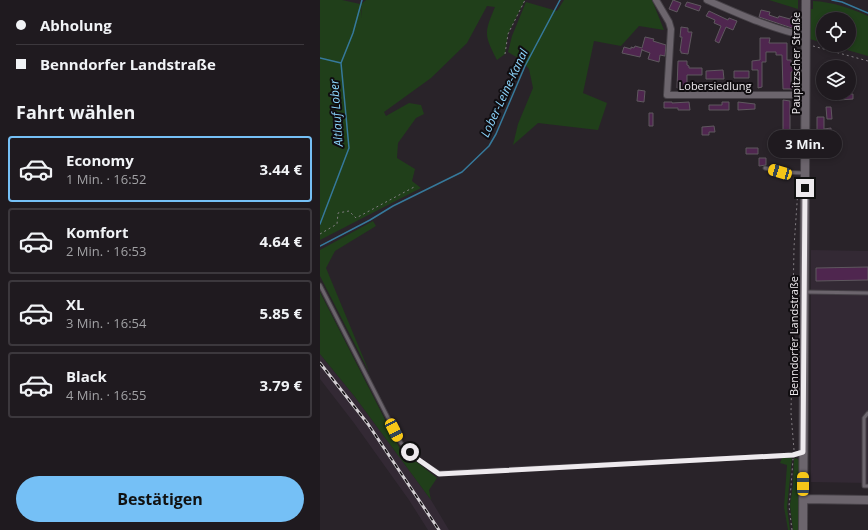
<!DOCTYPE html>
<html lang="de">
<meta charset="utf-8">
<style>
body{margin:0;font-family:"Open Sans",sans-serif;background:#2c272c;color:#f1f3f6;height:100vh;display:flex;flex-direction:column;font-size:15px;white-space:nowrap}
*{box-sizing:border-box;margin:0}
p{font-size:13px;color:#a1a1a4}
.icon{flex:none;width:22px;height:22px;fill:none;stroke:currentColor;stroke-width:2;stroke-linecap:round;stroke-linejoin:round}
.map{position:relative;flex:1;overflow:hidden}
.side{display:flex;flex-direction:column;background:#1f1a1f;width:320px}
.side>*{flex:none}
.hud{display:grid;align-content:center;height:88px;padding:0 16px;background:#1f1a1f}
.controls{position:absolute;left:496px;top:12px;display:grid;gap:8px}
.controls a{display:grid;place-items:center;width:40px;height:40px;border-radius:50%;background:#1f1a1f;box-shadow:0 2px 6px #0003,0 0 0 1px #3c383d;font-size:20px}
.end{position:absolute;width:18px;height:18px;margin:-9px;border:5px solid #eeeaee;background:#111;box-shadow:0 0 0 2px #111}
.from{border-radius:50%}
.bubble{position:absolute;height:28px;border-radius:14px;background:#1f1a1f;box-shadow:0 2px 6px #0003,0 0 0 1px #3c383d;font-size:13px;font-weight:700;line-height:28px;text-align:center}
.car{position:absolute;width:12px;height:24px;margin:-12px -6px;border-radius:5px;box-shadow:0 0 3px 1px #0007;background:linear-gradient(#f5c518 24%,#345 0 40%,#f5c518 0 76%,#345 0 86%,#f5c518 0)}
.hud b{display:flex;align-items:center;gap:14px;height:38px;font-size:15px}
.hud b+b{border-top:1px solid #3c383d}
.hud i{width:10px;height:10px;background:#f1f3f6}
ul{padding:0;list-style:none}
li{display:flex;align-items:center;gap:12px;height:66px;margin:0 8px 6px;padding:0 8px;border:2px solid #3c383d;border-radius:4px}
li div{flex:1}
li b{display:block;font-size:15px}
li em{font-style:normal;font-weight:700}
li.active{border-color:#75c0f6}
li>.icon{width:36px;height:36px;stroke-width:1.5}
h2{padding:0 16px;font-size:18px;line-height:48px}
.button{display:flex;gap:8px;margin-top:auto;padding:8px 16px}
.button a{flex:1;height:46px;border-radius:24px;background:#75c0f6;color:#111;font-size:16px;font-weight:700;line-height:46px;text-align:center}
main{display:flex;flex:1;min-height:0}
.map>svg:first-child{display:block}
</style>
<main>
<section class="side">
<div class="hud">
<b><i class="from"></i>Abholung</b>
<b><i></i>Benndorfer Landstraße</b>
</div>
<h2>Fahrt wählen</h2>
<ul>
<li class="active"><svg class="icon" aria-label="car" viewBox="0 0 24 24"><path d="M5 17H2v-5l4-1 3-4h7l3 4 3 1v5h-3M9 17h6M6 11h13"/><circle cx="7" cy="17" r="2"/><circle cx="17" cy="17" r="2"/></svg><div><b>Economy</b><p>1 Min. · 16:52</p></div><em>3.44 €</em></li>
<li><svg class="icon" aria-label="car" viewBox="0 0 24 24"><path d="M5 17H2v-5l4-1 3-4h7l3 4 3 1v5h-3M9 17h6M6 11h13"/><circle cx="7" cy="17" r="2"/><circle cx="17" cy="17" r="2"/></svg><div><b>Komfort</b><p>2 Min. · 16:53</p></div><em>4.64 €</em></li>
<li><svg class="icon" aria-label="car" viewBox="0 0 24 24"><path d="M5 17H2v-5l4-1 3-4h7l3 4 3 1v5h-3M9 17h6M6 11h13"/><circle cx="7" cy="17" r="2"/><circle cx="17" cy="17" r="2"/></svg><div><b>XL</b><p>3 Min. · 16:54</p></div><em>5.85 €</em></li>
<li><svg class="icon" aria-label="car" viewBox="0 0 24 24"><path d="M5 17H2v-5l4-1 3-4h7l3 4 3 1v5h-3M9 17h6M6 11h13"/><circle cx="7" cy="17" r="2"/><circle cx="17" cy="17" r="2"/></svg><div><b>Black</b><p>4 Min. · 16:55</p></div><em>3.79 €</em></li>
</ul>
<div class="button"><a>Bestätigen</a></div>
</section>
<div class="map">
<svg width="548" height="530" viewBox="0 0 548 530">
<rect width="100%" height="100%" fill="#292329"/>
<path fill="#332934" d="M491,250L548,251V483L491,482Z
M0,354L35,397L111,500L129,530H108L89,500L34,423L0,379Z"/>
<path fill="#203f1a" d="M0,0H22L40,4L42,18L41,4L46,0H205L188,34L185,54L177,60C164,35 164,33 175,7L167,6L147,43L111,78L64,112L66,116L89,103L101,105L104,114L96,118L78,143L77,158L95,169L92,181L101,188L0,240Z
M244,0H332L344,30L319,26L301,46L274,41L263,93L287,103L278,130L218,123L193,145L198,124L213,88L209,69L201,60L188,52L192,36L206,2L237,11Z
M449,0H478V9Z
M493,1C513,2 530,8 548,16V56L510,45H529V19H503V43L490,39V9H493Z
M53,221L56,226L15,251L6,268L50,374L0,276V250Z
M0,292L80,449L117,478L109,490L111,500L35,397L0,354Z
M462,458H472L467,507L470,530H468L464,507L467,465L460,463Z
M474,458L478,459L479,461V530H473L470,505L473,485Z"/>
<g fill="none" stroke-linecap="round" stroke-linejoin="round">
<path stroke="#36799b" stroke-width="1.5" d="M512,0L522,2L548,13
M0,58L21,63
M0,224L29,148L21,63L33,33L42,0
M0,246L50,220L73,206L142,172L169,146L176,134L205,66L240,0"/>
</g>
<path fill="#4f264f" stroke="#5f585f" d="M353,0L361,3L357,12L349,9Z
M367,2L381,6L379,11L365,6Z
M441,10L450,12L449,15L458,18L459,16L470,19L472,16L478,18L475,29L439,17Z
M389,11L408,20L409,18L417,21L413,30L406,27L399,43L395,41L401,26L394,23L395,20L386,16Z
M361,27L368,28V32H372L368,54L361,53V51H360L362,37H360Z
M325,37L334,39L333,41L346,45L345,56L340,55L339,62L328,59L330,53L322,50V49L320,57L302,53L304,47L311,49V47L314,48L315,46L322,48Z
M440,38H450L449,43H467V60H471V67H474V72H471V84H473V89H463L462,55H456V52H446V62H442V87L438,88V70H432V61L440,60Z
M358,61H367V65L369,66V68H382V75H367V87L357,88Z
M403,70L404,79H386V71Z
M414,71H429V78H414Z
M318,90L325,91L324,102L317,101Z
M518,94H533V99L519,100Z
M463,100L470,101V130H463Z
M344,102H352V103L369,102L370,110H358V108H344Z
M402,102H409V110H389V105H402Z
M418,102L435,104V109L418,110Z
M506,107H511L512,119H507Z
M329,113H333V126H329Z
M497,117H504V129L511,128V138H497Z
M394,126L395,132H389V135H382V127Z
M462,138H470V146L463,147Z
M426,148H438V154H426Z
M439,158H446V165L439,166Z
M548,267V280L496,281V268Z"/>
<g fill="none" stroke-linecap="round" stroke-linejoin="round">
<g stroke="#464147" stroke-width="5">
<path id="lane" d="M445,168L461,172L483,173
M0,285L81,443L99,460L119,473L473,455L483,452
M486,292L548,293
M548,413L544,418V486H548"/>
</g>
<g stroke="#464147" stroke-width="8">
<path id="street" d="M336,0L349,22L351,29L347,95H486
M387,0C419,14 452,29 486,36"/>
</g>
<g stroke="#464147" stroke-width="10">
<path id="secondary" d="M483,499L548,500
M483,530L486,0"/>
</g>
<path stroke="#827d82" stroke-width="1" stroke-dasharray="2 3" stroke-linecap="butt" d="M493,46L548,61
M185,54L188,34L205,0
M0,234L17,224L18,213L29,211L36,218L96,186
M474,450L471,413L474,247L478,189
M472,530L469,506L471,487L473,459"/>
<use href="#lane" stroke="#6c656d" stroke-width="3"/>
<use href="#street" stroke="#6c656d" stroke-width="6"/>
<use href="#secondary" stroke="#6c656d" stroke-width="8"/>
<g stroke="#d2ced2" stroke-width="3">
<path id="rail" d="M0,363L48,424L119,530"/>
</g>
<use href="#rail" stroke="#100d10" stroke-width="1.5" stroke-dasharray="4.5" stroke-linecap="butt"/>
</g>
<g fill="none" stroke-linecap="round" stroke-linejoin="round">
<path stroke="#eeeaee" stroke-width="5" d="M90,452L99,460L119,474L473,455L483,452L485,188"/>
</g>
<g text-anchor="middle" dominant-baseline="central" stroke-width="4" stroke-linejoin="round" paint-order="stroke">
<g font-size="11" fill="#eeeaee" stroke="#100d10">
<text transform="translate(475 63) rotate(-90)">Paupitzscher Straße</text>
<text x="395" y="85">Lobersiedlung</text>
<text transform="translate(473 336) rotate(-90)">Benndorfer Landstraße</text>
</g>
<g font-size="12" font-style="italic" fill="#8bd5fd" stroke="#100d10">
<text transform="translate(184 93) rotate(-65)">Lober-Leine-Kanal</text>
<text transform="translate(16 113) rotate(-94)">Altlauf Lober</text>
</g>
</g>
</svg>
<div class="controls">
<a><svg class="icon" aria-label="locate" viewBox="0 0 24 24"><circle cx="12" cy="12" r="6"/><path d="M12 2v4M12 18v4M2 12h4M18 12h4"/></svg></a>
<a><svg class="icon" aria-label="layers" viewBox="0 0 24 24"><path d="M12 4l9 5-9 5-9-5zM3 14l9 5 9-5"/></svg></a>
</div>
<i class="end from" style="left:90px;top:452px"></i>
<i class="end" style="left:485px;top:188px"></i>
<div class="bubble" style="left:448px;top:130px;width:74px">3 Min.</div>
<i class="car" style="left:460px;top:172px;rotate:286deg"></i>
<i class="car" style="left:74px;top:430px;rotate:153deg"></i>
<i class="car" style="left:483px;top:484px;rotate:0deg"></i>
</div>
</main>
